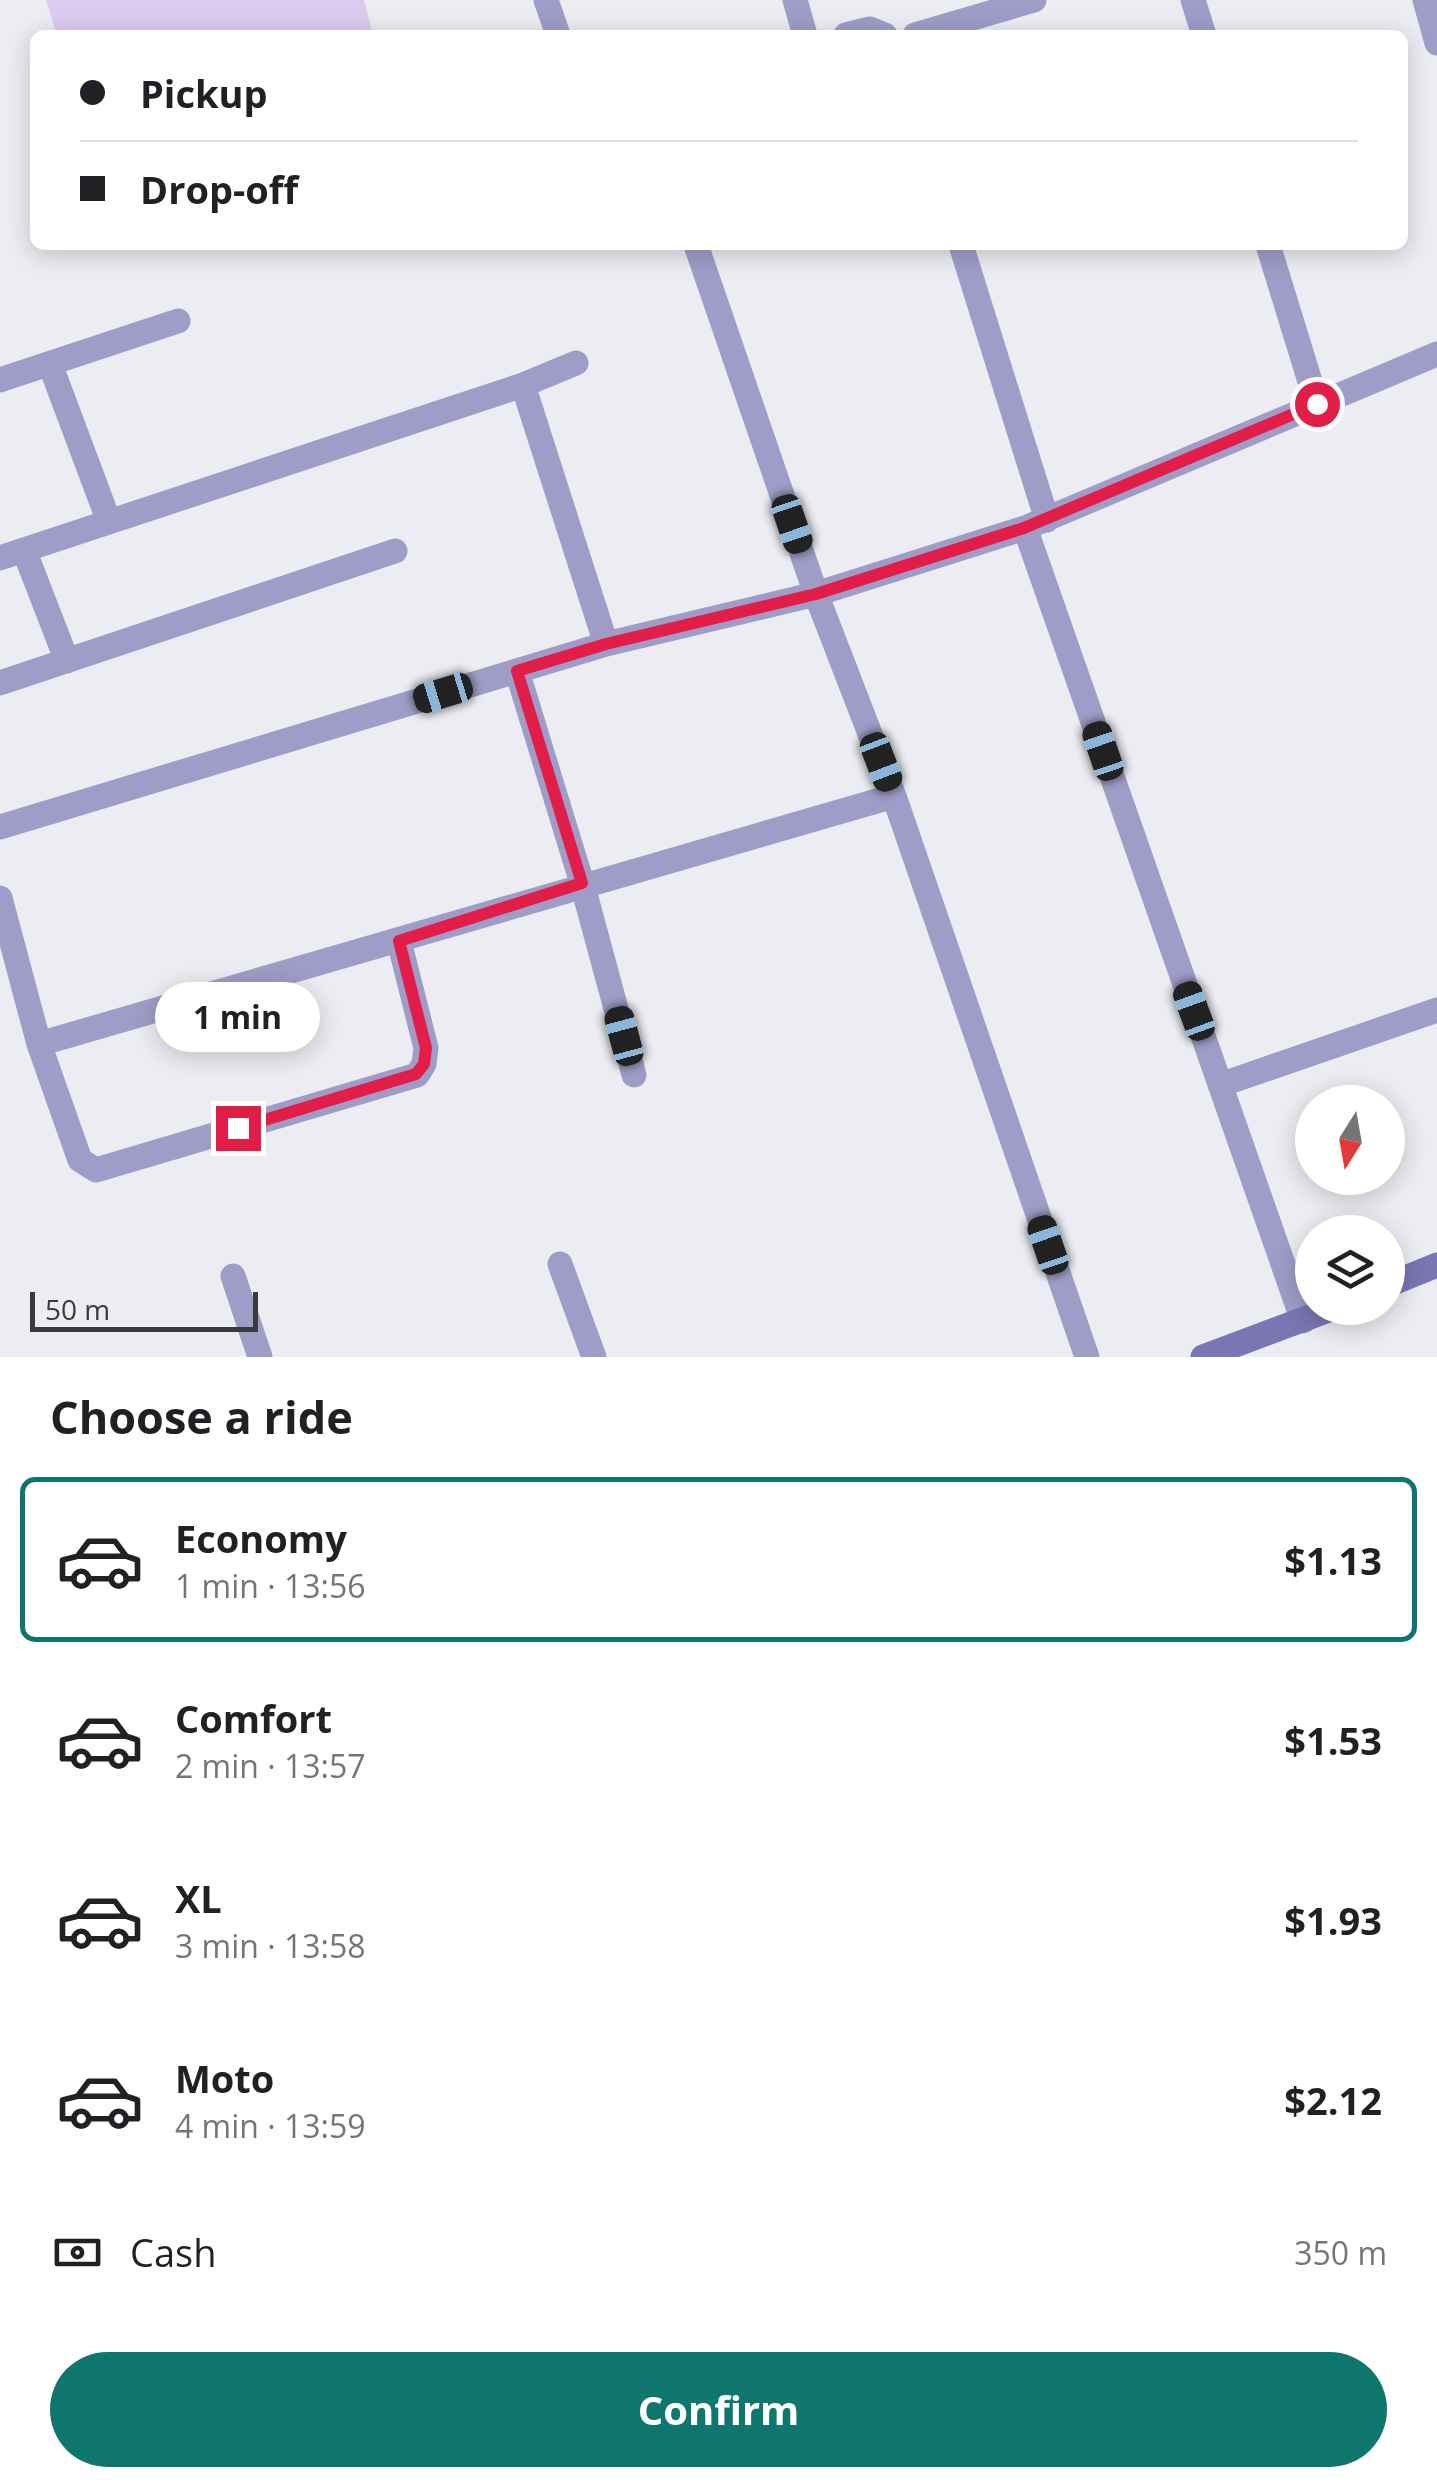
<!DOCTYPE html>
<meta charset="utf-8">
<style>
body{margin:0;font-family:"Open Sans",sans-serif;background:#f2f2f2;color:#202124;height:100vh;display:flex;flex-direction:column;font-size:38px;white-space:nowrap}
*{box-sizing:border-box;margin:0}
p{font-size:32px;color:#757577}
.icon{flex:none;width:55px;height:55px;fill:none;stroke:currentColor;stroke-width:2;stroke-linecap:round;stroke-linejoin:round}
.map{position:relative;height:1357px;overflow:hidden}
.side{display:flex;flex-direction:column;background:#fff;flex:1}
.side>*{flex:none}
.banner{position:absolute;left:30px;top:30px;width:1378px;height:220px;border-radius:15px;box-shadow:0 5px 25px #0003;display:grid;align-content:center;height:220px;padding:0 50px;background:#fff}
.needle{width:65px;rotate:191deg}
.fabs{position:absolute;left:1295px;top:1085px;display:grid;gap:20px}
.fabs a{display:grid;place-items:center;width:110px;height:110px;border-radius:50%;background:#fff;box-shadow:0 5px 25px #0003;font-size:50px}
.scale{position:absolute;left:30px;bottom:25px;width:228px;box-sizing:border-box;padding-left:10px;border:5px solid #3a3b3d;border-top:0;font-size:28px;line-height:35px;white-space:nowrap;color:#3a3b3d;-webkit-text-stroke:8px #ebedf2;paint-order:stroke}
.end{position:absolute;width:45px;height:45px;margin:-22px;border:12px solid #e11d48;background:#fff;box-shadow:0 0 0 5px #fff}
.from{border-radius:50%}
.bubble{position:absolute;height:70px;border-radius:35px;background:#fff;box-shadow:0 5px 25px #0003;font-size:32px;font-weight:700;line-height:70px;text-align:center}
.car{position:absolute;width:30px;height:60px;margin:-30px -15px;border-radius:12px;box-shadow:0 0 8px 2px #0007;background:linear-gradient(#222 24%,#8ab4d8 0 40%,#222 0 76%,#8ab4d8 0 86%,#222 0)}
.banner b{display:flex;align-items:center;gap:35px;height:95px;font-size:38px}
.banner b+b{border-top:2px solid #e0e0e0}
.banner i{width:25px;height:25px;background:#202124}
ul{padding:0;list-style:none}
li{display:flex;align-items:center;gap:30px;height:165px;margin:0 20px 15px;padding:0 30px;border:5px solid transparent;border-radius:15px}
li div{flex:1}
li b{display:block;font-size:38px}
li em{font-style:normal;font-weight:700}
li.current{border-color:#0f766e}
li>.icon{width:90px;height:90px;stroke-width:1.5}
h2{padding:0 50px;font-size:45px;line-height:120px}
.pay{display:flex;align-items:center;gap:25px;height:110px;padding:0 50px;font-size:38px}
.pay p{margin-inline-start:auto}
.action{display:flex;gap:20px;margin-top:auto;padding:20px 50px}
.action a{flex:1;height:115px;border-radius:60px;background:#0f766e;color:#fff;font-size:40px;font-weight:700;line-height:115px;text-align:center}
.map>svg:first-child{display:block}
</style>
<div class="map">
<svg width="1437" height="1357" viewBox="0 0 1437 1357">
<rect width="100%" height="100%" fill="#ebedf2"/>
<path fill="#dbcbf0" d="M46,0H364L373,35H57Z"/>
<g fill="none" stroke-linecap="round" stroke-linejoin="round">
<path stroke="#9f9dc7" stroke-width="25" d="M546,0L558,35
M795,0L805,35
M1193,0L1204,35
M1425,0L1437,43
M846,35L870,29L885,35
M915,35L1034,0
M696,245L816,594L894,796L1087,1357
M961,245L1047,520
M1268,245L1317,404
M50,364L108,519
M0,380L178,321
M523,385L606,644
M1025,528L1303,1321
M24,550L67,661
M0,558L523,385L576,363
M517,671L582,883L634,1075
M0,683L395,551
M0,827L606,644L816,594L1025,528L1437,354
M0,898L39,1044L80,1160L96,1170L417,1075L424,1064L426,1048L399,941
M39,1044L894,796
M1220,1085L1437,1010
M560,1264L594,1357
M233,1276L260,1357"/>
<path stroke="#7a76b3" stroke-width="25" d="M1388,1285L1437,1265
M1203,1357L1334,1308"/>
</g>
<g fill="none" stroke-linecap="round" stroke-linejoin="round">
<path stroke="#e11d48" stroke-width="12" d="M238,1128L416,1074L424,1064L426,1048L399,941L582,883L517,671L606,644L816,594L1024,528L1317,404"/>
</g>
</svg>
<div class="fabs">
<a><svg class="needle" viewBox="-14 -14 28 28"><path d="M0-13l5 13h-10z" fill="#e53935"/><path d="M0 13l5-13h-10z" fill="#757577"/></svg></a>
<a><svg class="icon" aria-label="layers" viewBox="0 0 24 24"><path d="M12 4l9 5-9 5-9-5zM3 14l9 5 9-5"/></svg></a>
</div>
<div class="scale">50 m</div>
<i class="end from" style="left:1317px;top:404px"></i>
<i class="end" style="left:238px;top:1128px"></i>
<div class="bubble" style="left:155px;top:982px;width:165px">1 min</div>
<i class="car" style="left:792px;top:524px;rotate:161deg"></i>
<i class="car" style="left:443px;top:693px;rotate:253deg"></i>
<i class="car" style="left:1103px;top:751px;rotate:341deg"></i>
<i class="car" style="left:881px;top:762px;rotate:159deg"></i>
<i class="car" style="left:1194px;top:1011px;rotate:340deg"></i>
<i class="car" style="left:624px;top:1036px;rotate:345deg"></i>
<i class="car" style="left:1048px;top:1245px;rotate:341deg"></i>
<div class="banner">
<b><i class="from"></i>Pickup</b>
<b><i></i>Drop-off</b>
</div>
</div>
<section class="side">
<h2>Choose a ride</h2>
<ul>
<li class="current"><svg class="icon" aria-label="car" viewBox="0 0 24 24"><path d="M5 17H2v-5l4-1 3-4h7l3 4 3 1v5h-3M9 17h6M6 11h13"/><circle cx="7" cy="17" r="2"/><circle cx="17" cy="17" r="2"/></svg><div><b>Economy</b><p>1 min · 13:56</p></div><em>$1.13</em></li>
<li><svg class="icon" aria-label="car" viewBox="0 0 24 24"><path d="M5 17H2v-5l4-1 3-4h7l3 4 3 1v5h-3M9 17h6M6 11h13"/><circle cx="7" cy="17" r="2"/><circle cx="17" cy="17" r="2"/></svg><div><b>Comfort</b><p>2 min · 13:57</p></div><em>$1.53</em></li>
<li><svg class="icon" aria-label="car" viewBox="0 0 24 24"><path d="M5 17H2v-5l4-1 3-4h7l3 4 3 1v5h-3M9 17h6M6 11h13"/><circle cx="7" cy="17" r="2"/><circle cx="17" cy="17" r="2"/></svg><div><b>XL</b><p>3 min · 13:58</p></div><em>$1.93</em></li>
<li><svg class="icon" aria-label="car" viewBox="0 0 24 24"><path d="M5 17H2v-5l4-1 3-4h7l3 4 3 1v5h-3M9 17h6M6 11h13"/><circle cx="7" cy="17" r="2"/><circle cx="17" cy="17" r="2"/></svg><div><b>Moto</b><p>4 min · 13:59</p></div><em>$2.12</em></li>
</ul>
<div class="pay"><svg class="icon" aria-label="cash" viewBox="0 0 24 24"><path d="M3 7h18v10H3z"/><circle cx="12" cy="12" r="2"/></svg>Cash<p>350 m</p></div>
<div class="action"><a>Confirm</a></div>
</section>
